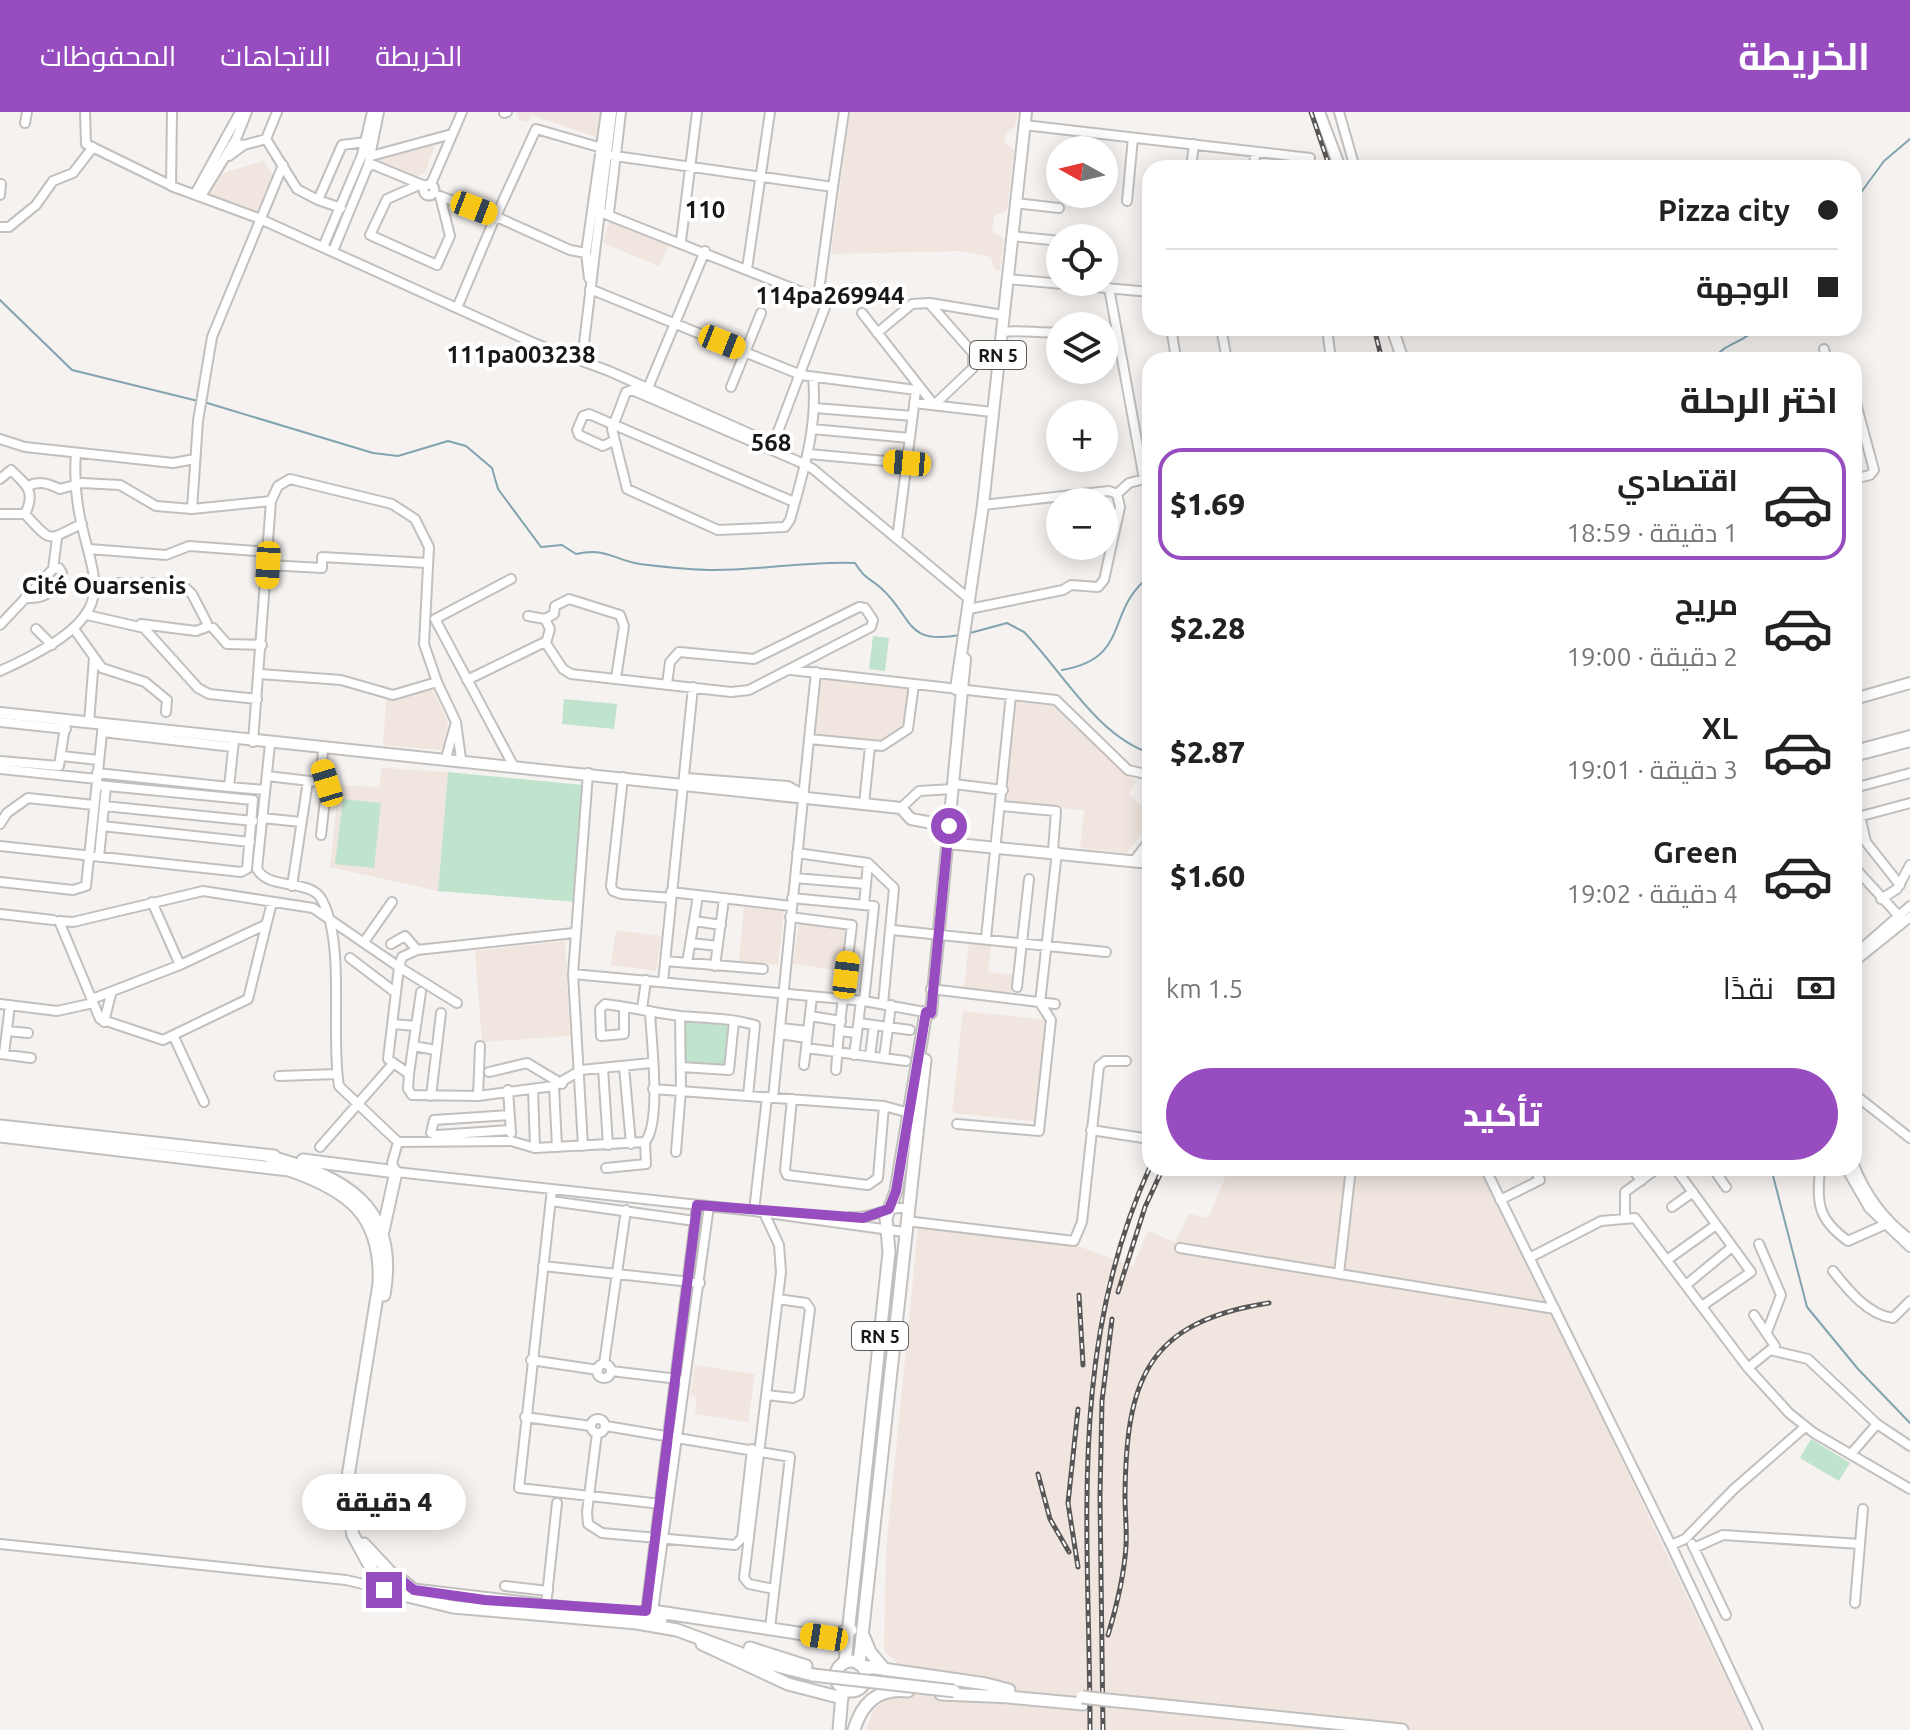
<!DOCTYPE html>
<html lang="ar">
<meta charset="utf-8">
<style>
body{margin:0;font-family:Ubuntu,Cairo,sans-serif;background:#f6f6f6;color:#222;direction:rtl;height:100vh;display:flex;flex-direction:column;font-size:30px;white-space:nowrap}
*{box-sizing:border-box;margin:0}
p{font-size:26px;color:#767676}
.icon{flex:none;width:44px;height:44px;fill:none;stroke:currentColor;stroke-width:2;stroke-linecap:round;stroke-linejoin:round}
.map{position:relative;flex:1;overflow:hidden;direction:ltr}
.sheet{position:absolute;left:1142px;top:240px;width:720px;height:824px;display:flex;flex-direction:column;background:#fff;border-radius:24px;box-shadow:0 4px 20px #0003;direction:rtl}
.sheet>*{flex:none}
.banner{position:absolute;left:1142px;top:48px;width:720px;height:176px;border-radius:24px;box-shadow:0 4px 20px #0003;direction:rtl;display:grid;align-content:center;height:176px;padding:0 24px;background:#fff}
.needle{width:52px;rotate:278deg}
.controls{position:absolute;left:1046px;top:24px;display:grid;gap:16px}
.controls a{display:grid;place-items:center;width:72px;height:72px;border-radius:50%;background:#fff;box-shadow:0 4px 20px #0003;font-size:40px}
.end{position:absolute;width:36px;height:36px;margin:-18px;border:10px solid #974dbf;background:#fff;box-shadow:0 0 0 4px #fff}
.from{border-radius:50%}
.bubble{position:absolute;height:56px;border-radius:28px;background:#fff;box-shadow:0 4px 20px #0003;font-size:26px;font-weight:800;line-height:56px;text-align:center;direction:rtl}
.car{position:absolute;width:24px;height:48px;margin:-24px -12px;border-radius:10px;box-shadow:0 0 6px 2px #0007;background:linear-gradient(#f5c518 24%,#345 0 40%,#f5c518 0 76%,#345 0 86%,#f5c518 0)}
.banner b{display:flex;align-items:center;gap:28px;height:76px;font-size:30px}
.banner b+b{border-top:2px solid #e0e0e0}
.banner i{width:20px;height:20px;background:#222}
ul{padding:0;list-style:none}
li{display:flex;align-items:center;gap:24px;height:112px;margin:0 16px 12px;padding:0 8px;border:4px solid transparent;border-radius:24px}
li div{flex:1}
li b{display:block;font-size:30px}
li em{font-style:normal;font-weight:800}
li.current{border-color:#974dbf}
li>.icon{width:72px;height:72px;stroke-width:1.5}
h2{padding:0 24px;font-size:36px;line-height:96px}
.pay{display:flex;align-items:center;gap:20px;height:88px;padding:0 24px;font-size:30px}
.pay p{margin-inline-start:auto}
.cta{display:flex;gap:16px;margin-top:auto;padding:16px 24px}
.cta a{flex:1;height:92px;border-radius:48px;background:#974dbf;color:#fff;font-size:32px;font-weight:800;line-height:92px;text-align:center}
header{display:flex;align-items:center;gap:48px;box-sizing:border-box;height:112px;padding:0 40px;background:#974dbf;color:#fff}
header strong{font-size:38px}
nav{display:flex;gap:44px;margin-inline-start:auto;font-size:28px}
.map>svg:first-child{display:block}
</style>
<header>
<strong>الخريطة</strong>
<nav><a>الخريطة</a><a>الاتجاهات</a><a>المحفوظات</a></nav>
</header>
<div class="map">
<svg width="1910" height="1618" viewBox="0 0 1910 1618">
<rect width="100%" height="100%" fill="#f5f2f0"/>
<path fill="#f0e6df" d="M517,0H600L598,26L531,3L528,10L519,8Z
M850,0H1018L1015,15L1005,23V31L1014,38L1007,98L994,104L992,119L1004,127L1000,158H995L991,145L961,139L831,142Z
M437,28L425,60L417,65L378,48L377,44Z
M264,49L273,63L258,101L206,83L219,62Z
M610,107L670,131L659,154L603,131Z
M819,567L908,577L904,612L880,628L813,622Z
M433,578L447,608L449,634L439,638L383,633L386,588Z
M1016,590L1061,595L1136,670L1129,682L1150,702V712L1126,741L1080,736L1084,698L1005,692Z
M382,656L448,660L438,779L330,755L339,673L379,675Z
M744,795L784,799L778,853L739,849Z
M799,810L848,816L843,859L793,852Z
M616,818L661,824L656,859L611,853Z
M565,829L570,924L482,930L475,839Z
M969,830L991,833L988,860L1014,863L1012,882L964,877Z
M963,899L1049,908L1039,1010L952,1001Z
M1229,1056H1482L1751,1618H866L874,1597L896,1581L900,1554L884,1539L886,1437L918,1116L1075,1133L1133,1154L1148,1119L1175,1130L1189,1102L1208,1106Z
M695,1253L755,1262L748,1310L695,1302L697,1285L690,1284Z"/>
<path fill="#c0e3cd" d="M873,524L889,526L885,559L869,557Z
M564,587L617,592L614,617L562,612Z
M448,660L583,673L577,790L438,779Z
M343,687L381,691L374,756L335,752Z
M683,902L728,906L725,954L684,951Z
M1811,1327L1850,1351L1839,1369L1800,1346Z"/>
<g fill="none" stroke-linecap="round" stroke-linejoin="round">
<path stroke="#82a4af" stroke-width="2" d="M1854,90L1884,49L1910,27
M0,188L72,258L198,289
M1712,248C1725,231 1743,231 1757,216
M204,290L373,341L398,344L448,329L466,334L492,356L498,377L541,435L562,433L576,442C607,435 613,448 640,452C665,455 690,458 714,458C762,458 808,449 855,451C866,468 868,465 881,476C914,506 904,533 960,523
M970,521L1007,511L1024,520C1062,559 1097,624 1150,641
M1062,558C1132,546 1104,499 1150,464
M1771,1056L1807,1195L1858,1257L1910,1311"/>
<g stroke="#c2c0be" stroke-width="12">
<path id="minor" d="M85,0L86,32L170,73
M172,0L171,74L258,106L536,232L609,259L764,328L771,337
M277,0L266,27L297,77L318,88L342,33L366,30
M1339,0L1355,56
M504,1L507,0
M25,11L27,0
M1024,13L1310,46
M244,33L266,27
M608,43L833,75L818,186
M229,44L244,33L237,32L236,27
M371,44L452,22
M368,54L374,53L425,74
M1191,56L1194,32
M1253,56L1256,40
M431,72L462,0
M423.5 78a5.5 5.5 0 1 1 11 0a5.5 5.5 0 1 1-11 0Z
M419,73L387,87L370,123L437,153L450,124L440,84L493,104L496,101L499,106L494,108L493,104
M833,75L844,0
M195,82L240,0
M0,83L1,72
M201,84L236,27L247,0
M318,88L341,96
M1127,89L1133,26
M1015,91L1059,96
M595,98L827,190L771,338
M609,101L621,0
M497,102L536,17L602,36
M499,106L570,138L586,141
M0,115H9L36,93L53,69L73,61L93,35
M1012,124L1060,129
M681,129L697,0
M323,135L362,43L372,0
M333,139L368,54L379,0
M747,157L770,0
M589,166L586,141L606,0
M1007,167L1150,180
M1109,176L1144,367L1129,371L1117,382
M590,177L801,263L916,278L897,427
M930,191L1003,203
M457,196L494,108
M862,201L934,293L973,256V241L929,191L912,192L877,221
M1171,216L1176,246
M1221,216L1227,248
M1327,216L1331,248
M1001,220C1023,217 1039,222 1060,220
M1824,237L1827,248
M1844,247L1845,248
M582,248L612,0
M813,265C818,315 803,361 790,408L785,415L718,418L627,377L612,317L626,280L632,278L802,351L813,357L968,486
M731,275L761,201
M648,276L705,139
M1854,284L1874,358L1870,363L1854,367
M914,291L992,300
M815,296L913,304
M812,317L910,326
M0,327L25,335L173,351L195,347
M613,329L603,334L579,323L577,318L583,304L589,302L794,390
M809,342L907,351
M0,367L11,358C27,373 36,380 25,402H0
M28,374C40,368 49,372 60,377L82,371L120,373L156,394L192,397L271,389
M192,397L198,309L212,225L283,53
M25,402C54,434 47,427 82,412
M89,437L166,443L189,434L269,440
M268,453L322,456V445L427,451
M53,457L57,426
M511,467L435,507L513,653
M114,471H180L192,482L207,511
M969,497L1063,478L1071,473L1098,475L1104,468L1120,395L1117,382L1109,379L983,393
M87,503L144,516L198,576L209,582L257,587
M528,504L545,507L550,517L546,531
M545,507L554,502L555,494L569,487L620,503L624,514L616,566
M141,512L196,519L207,515
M0,513L53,457L59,456L62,461C52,480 47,487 25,486
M213,516L227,532L262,533
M36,517L52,533
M74,517L102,556L145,570L167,588L166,600
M791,558L1056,588L1128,658L1150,663
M0,559C160,487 66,463 76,341
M260,562L341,568L393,583L437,570
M467,568L545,530L563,557L571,562L731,580L749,578L871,515L873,508L865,496L859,495L754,547L679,540L670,550L667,572
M0,610L66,617
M89,611L94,546
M102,620L233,635
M809,627L816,560
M253,630L271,389L278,374L290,367L392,392L415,407L429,435L424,532L437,570L456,610L461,647
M270,632L257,757C269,779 311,766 322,788C346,833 330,922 339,974L398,1030L511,1029L535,1036L645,1030C662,1010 651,928 650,899
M1854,638L1910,623
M62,644L98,648
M1854,645L1910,630
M446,646L456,610
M0,649L59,654L66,608
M0,657L97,667
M97,661L229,675L234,628
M267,664L327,671
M623,665L611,774L613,779L621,782L671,786
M954,672L1003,678
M229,675L265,678
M1854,676L1910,661
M864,692L870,634
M104,694L253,709
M1001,694L1056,699L1053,739
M901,696L919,679L953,677
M1860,704L1866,730L1900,773
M262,706L301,710
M1854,706L1910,691
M0,712L7,701L28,686L94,693
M102,714L250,730
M321,723L327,671L322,655L323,637
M0,734L241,760L247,757L253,688L97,673
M797,741L868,751L894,776L883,892
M99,745L106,674
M1134,749L1150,728
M1854,755L1898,803
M795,766L866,772
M0,770L73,778L86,774L103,612
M292,774L308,669
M671,780L791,794
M792,786L874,794L864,889
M1881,787L1897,777L1910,753
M152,790L180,853
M272,790L248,887L163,928L100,907L59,809L73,810L203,779L313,796L399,855L402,845L417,838L574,821
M864,793L868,751
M0,802L53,808
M790,805L852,813L839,919L857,921L861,889
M694,809L721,813
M892,818L1106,840
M986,826L1011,583
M364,830L392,790
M691,831L718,834
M391,832L405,824L417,838
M1854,843L1910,794
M350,846L396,881
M665,849L763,857
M1854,850L1910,805
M687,851L698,784
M715,854L724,787
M573,862L864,889L930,901
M663,870L693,575
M1017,875L1029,767
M931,877L1055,892
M92,887L180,853L265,813
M457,891L399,855L388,947L409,962L408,977L412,983L478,984L554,974L581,958L651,951
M0,892L57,899L89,892
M624,895V922L601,924L600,897L605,892C630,895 655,901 680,904C705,906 731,906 755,913L748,984
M642,897L646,868
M810,904L841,909
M104,910L111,882
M859,911L910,918
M393,912L416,914
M780,916L808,919
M7,919L28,921
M780,922L807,926
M174,925L204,990
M413,934L436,938
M806,936L906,949
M0,942L31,946
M4,942L10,893
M854,943L857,921
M870,944L874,913
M884,946L891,893
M804,953L812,885
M624,955L631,1032
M681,955L729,958L734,909
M603,956L608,1033
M836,958L839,919
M489,960L527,951L562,972
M409,962L421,880
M279,964L337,962
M554,974L557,1035
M533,977L535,1036
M653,977L884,994L913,1002
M508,978L511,1021
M1854,982L1910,1026
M431,984L441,901
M478,984L480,934
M773,986L809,627L882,634L908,617L914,572
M792,987L785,1058L787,1063L868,1073L878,1066L884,994
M510,1003L434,1008L431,1021L437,1023L510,1018
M957,1012L1039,1019L1051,908L1040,891L1057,740
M1091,1018L1150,1027
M398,1030L392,1051L396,1060L754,1099L904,1120
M583,1034L573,862L588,661
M320,1035L392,953
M676,1040L681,978L680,904
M1854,1053C1865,1082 1885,1109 1910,1127
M606,1056L646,1052L645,1030
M1485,1056L1671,1433L1758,1618
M1632,1056L1641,1069
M1675,1056L1751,1160L1702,1194
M1713,1056L1726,1075
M1820,1056C1817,1091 1817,1107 1848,1129L1884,1113
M1846,1056L1869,1096L1910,1135
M552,1077L519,1376L661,1392
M1500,1088L1540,1068L1534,1056
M551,1089L695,1109
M1672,1095L1693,1080
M754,1099L767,985
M764,1101L779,1133L781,1160L744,1466L749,1472L773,1477
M1625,1104V1080L1658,1056
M850,1105C874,1107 892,1092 907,1097
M906,1109L1074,1129L1082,1110L1099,954L1105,949H1126
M1759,1132L1781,1183L1767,1220
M1180,1136L1555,1197
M1529,1146L1601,1109L1635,1106L1748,1256L1789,1301L1814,1321L1910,1377
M1667,1148L1716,1113
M543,1154L700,1171
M1833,1159C1848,1178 1868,1203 1893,1206L1910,1189
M1339,1162L1351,1056
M1686,1173L1732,1135
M1774,1239L1808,1247L1877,1312L1910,1334
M531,1248L598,1258
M604,1252L626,1098
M597 1259a7 7 0 1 1 14 0a7 7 0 1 1-14 0Z
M1748,1256L1775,1234L1754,1203
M611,1259L678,1267
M766,1283L793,1286L799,1283L810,1197L806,1191L778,1187
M525,1305L591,1314
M591 1314a7 7 0 1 1 14 0a7 7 0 1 1-14 0Z
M606,1314L790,1345L770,1516
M597,1321L587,1400L588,1412L602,1421L735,1433L742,1426L752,1337
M1851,1342L1877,1312
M0,1432L346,1468L380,1476
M1692,1432L1726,1503
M1860,1432L1863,1397
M1671,1433L1685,1427L1734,1377L1805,1315
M1694,1436L1723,1423L1860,1432L1855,1491
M505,1474L548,1479
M546,1493L557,1391
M646,1499L697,1093
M653,1499L709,1094"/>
</g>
<g stroke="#c2c0be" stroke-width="14">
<path id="major" d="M1319,0L1340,56
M1392,216L1403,248
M956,577L983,393L1026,0
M1854,587L1910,571
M0,601L901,696L911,707L949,714
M686,667L788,675L802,683
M947,731L1150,751
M931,901L965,547"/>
</g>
<g stroke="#c2c0be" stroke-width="15">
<path id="highway" d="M0,1014L274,1044
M0,1024L289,1058C350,1079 382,1104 379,1172L345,1383L353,1423L378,1469
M268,1044C344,1065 400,1093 384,1183
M303,1048L396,1060L383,1119
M364,1432L390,1460
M395,1463L414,1478L661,1507
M387,1479L453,1495L637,1511L677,1518L769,1552L813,1563
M652,1499L824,1525L851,1518
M864,1525L870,1540L885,1558
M702,1532L788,1572L842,1586
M750,1536L806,1554
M836 1564a15 15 0 1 1 30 0a15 15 0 1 1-30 0Z
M845,1550L889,1140L886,1106L896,1079L926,900
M859,1552L925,948
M862,1554L986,1572L1009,1578
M941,1582L1012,1585
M1008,1585L1083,1592
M1107,1588L1402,1618
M839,1618L842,1582
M854,1618C862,1590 879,1576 908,1579"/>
</g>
<use href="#minor" stroke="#fff" stroke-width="8"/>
<use href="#major" stroke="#fff" stroke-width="10"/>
<use href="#highway" stroke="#fff" stroke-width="11"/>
<g stroke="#595756" stroke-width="5">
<path id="rail" d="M1311,0L1330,56
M1374,216L1382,248
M1118,1180L1145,1095L1163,1056
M1079,1183L1083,1253
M1038,1362L1050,1407L1069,1440
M1078,1455L1068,1391L1078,1297
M1108,1523C1117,1493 1124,1465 1126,1434C1127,1417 1125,1401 1125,1385C1126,1270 1145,1210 1269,1191
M1090,1618C1090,1421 1066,1239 1150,1055
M1103,1618L1100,1384L1102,1289L1112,1207"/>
</g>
<use href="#rail" stroke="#fff" stroke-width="2" stroke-dasharray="6" stroke-linecap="butt"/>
<g stroke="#c2c0be" stroke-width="15" stroke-linecap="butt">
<path id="highway-bridge" d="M813,1563L954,1579
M1082,1585L1107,1588"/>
</g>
<use href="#highway-bridge" stroke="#fff" stroke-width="11"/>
</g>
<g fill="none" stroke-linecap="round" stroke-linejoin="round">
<path stroke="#974dbf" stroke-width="10" d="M384,1478L395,1476V1463L414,1478L485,1488L646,1499L697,1093L863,1106L889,1097L896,1079L926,900L931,901L949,714"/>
</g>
<g text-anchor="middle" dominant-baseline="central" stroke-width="8" stroke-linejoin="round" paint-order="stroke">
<g fill="#fff" stroke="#5d5d5c" stroke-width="2">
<rect x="970" y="229" width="56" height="28" rx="6"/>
<rect x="852" y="1210" width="56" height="28" rx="6"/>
</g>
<g font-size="18" font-weight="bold" fill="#181716">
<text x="998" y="243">RN 5</text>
<text x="880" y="1224">RN 5</text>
</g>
<g font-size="24" font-weight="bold" fill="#181716" stroke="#fff">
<text x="705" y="97">110</text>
<text x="830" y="183">114pa269944</text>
<text x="521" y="242">111pa003238</text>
<text x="771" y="330">568</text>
<text x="104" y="473">Cité Ouarsenis</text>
</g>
</g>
</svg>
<div class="controls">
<a><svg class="needle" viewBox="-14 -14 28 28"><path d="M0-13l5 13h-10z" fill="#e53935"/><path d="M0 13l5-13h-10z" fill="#767676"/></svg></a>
<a><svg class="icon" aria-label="locate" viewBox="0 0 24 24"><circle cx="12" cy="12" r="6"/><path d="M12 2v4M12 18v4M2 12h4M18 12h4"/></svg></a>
<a><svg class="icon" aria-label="layers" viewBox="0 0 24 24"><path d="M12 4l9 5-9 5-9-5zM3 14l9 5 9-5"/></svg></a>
<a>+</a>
<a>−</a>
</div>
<i class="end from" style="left:949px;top:714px"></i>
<i class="end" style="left:384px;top:1478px"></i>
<div class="bubble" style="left:302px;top:1362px;width:164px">4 دقيقة</div>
<i class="car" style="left:474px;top:96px;rotate:111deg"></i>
<i class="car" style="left:722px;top:230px;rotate:112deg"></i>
<i class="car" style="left:907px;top:351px;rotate:275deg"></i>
<i class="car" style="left:268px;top:453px;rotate:183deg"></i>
<i class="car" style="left:327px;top:671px;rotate:343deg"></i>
<i class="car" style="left:846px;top:863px;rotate:7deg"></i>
<i class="car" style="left:824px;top:1525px;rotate:279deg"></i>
<div class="banner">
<b><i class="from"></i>Pizza city</b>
<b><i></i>الوجهة</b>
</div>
<section class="sheet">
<h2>اختر الرحلة</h2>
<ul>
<li class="current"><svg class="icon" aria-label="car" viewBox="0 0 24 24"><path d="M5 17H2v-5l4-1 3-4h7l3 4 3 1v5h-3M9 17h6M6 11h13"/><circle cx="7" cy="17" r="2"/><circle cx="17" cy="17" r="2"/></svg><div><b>اقتصادي</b><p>1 دقيقة · 18:59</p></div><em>$1.69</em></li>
<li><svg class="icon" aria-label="car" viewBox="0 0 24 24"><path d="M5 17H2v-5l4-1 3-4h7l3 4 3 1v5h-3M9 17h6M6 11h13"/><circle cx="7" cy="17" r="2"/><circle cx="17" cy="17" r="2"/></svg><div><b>مريح</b><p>2 دقيقة · 19:00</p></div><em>$2.28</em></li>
<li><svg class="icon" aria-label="car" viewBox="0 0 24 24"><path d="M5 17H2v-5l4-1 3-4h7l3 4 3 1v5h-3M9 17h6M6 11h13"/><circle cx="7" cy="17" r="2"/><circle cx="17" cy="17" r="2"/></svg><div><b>XL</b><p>3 دقيقة · 19:01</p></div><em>$2.87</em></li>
<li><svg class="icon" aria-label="car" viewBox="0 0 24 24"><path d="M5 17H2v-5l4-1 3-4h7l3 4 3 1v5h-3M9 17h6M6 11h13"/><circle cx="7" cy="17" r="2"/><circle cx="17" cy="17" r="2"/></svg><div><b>Green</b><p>4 دقيقة · 19:02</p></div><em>$1.60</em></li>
</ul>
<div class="pay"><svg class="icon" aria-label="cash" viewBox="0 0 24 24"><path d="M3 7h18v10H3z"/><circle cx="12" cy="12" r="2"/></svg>نقدًا<p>1.5 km</p></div>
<div class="cta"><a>تأكيد</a></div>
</section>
</div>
